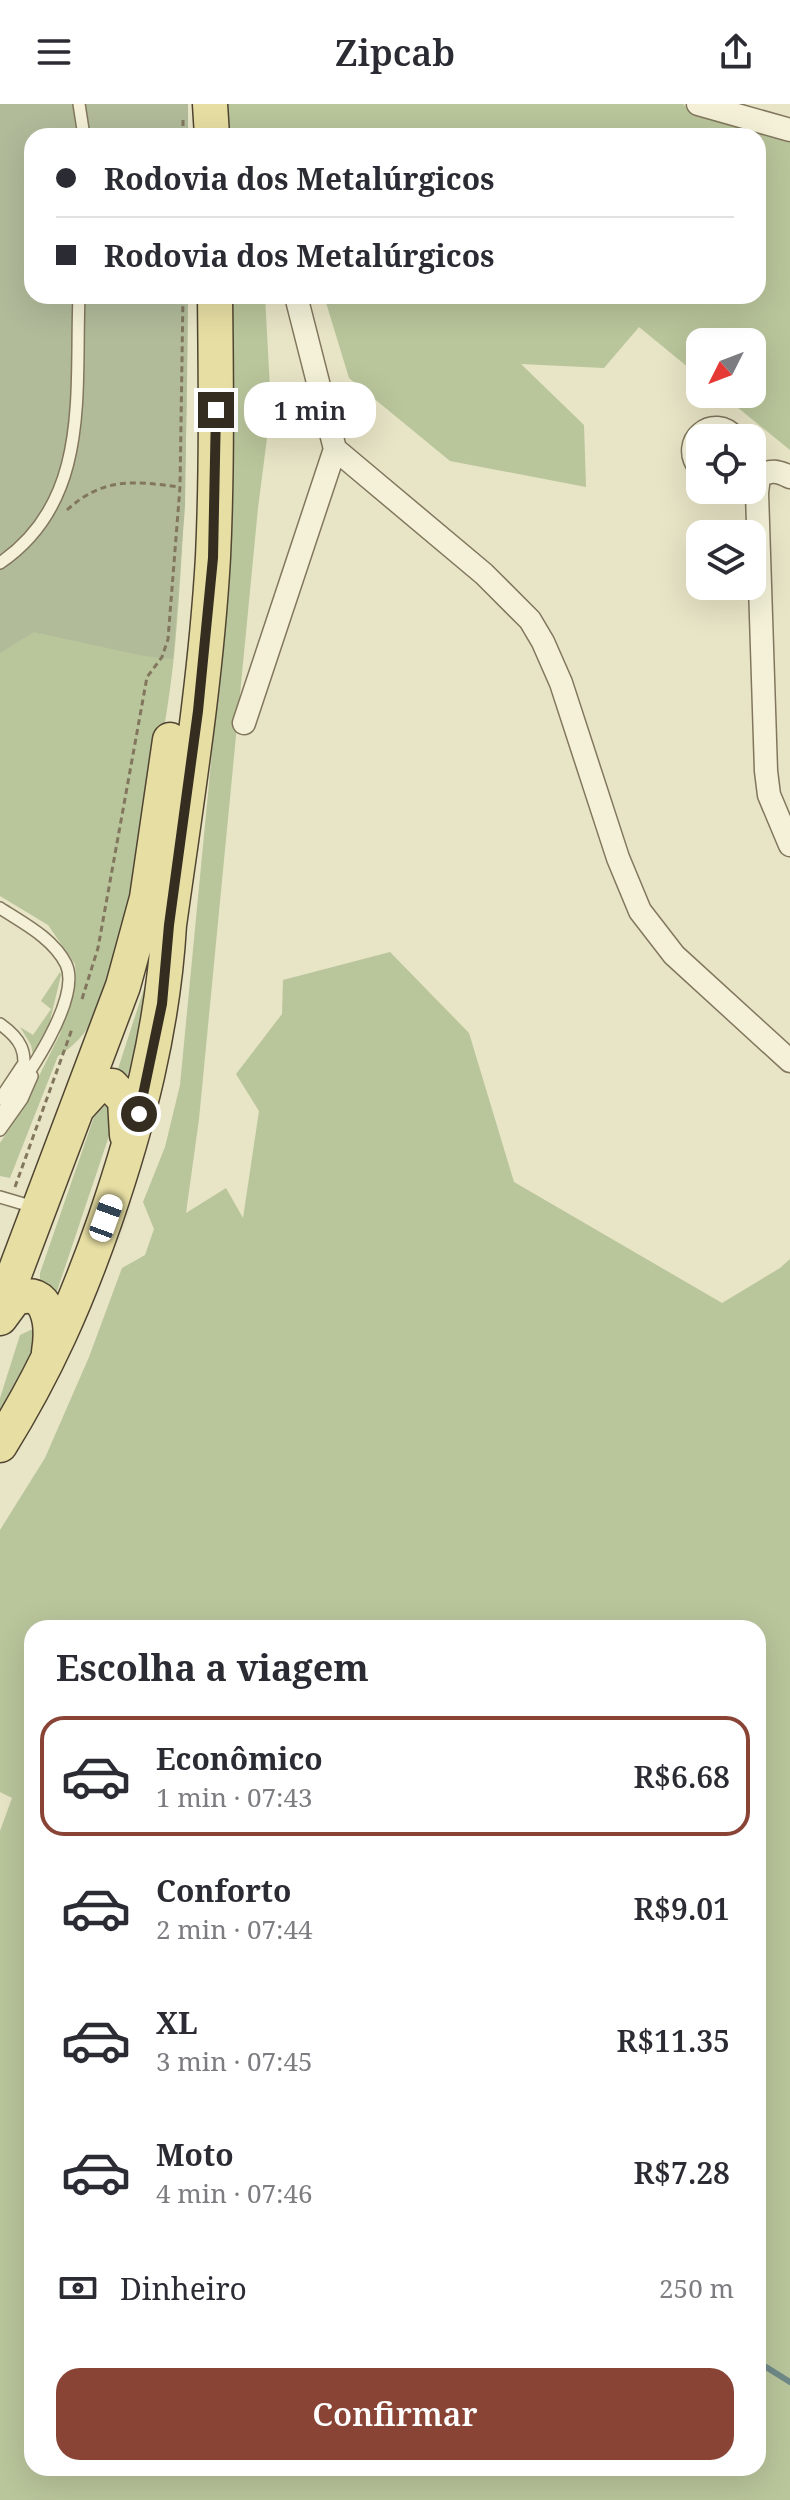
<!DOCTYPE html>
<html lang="pt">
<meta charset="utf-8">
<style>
body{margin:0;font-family:"Noto Serif",serif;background:#f2f2f3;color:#2b2b33;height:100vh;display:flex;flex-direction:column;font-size:30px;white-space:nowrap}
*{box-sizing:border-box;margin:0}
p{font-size:26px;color:#7c7c81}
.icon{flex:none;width:44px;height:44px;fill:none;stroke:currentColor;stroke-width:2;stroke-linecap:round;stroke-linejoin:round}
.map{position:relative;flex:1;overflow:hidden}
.panel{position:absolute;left:24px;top:1516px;width:742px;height:856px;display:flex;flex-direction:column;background:#fff;border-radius:24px;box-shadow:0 8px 32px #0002}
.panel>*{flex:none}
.hud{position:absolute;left:24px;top:24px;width:742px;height:176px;border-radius:24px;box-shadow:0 8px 32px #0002;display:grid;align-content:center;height:176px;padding:0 32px;background:#fff}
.needle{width:52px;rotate:228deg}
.controls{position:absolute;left:686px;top:224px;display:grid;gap:16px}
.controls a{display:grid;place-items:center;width:80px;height:80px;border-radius:16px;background:#fff;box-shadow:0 8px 32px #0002;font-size:40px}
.end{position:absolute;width:36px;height:36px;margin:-18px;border:10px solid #342d20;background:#fff;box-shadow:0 0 0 4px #fff}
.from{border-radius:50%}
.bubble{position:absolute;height:56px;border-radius:24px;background:#fff;box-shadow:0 8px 32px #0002;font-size:26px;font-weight:600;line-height:56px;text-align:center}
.car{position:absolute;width:24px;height:48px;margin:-24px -12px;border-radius:10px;box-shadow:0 0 6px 2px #0007;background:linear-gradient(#fff 24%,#345 0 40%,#fff 0 76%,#345 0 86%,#fff 0)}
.hud b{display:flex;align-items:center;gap:28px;height:76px;font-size:30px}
.hud b+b{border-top:2px solid #e1e1e2}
.hud i{width:20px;height:20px;background:#2b2b33}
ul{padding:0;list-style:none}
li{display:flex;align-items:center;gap:24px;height:120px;margin:0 16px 12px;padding:0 16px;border:4px solid transparent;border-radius:24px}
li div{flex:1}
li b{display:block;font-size:30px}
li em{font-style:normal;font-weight:600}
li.current{border-color:#894436}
li>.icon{width:72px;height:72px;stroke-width:1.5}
h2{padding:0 32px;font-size:36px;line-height:96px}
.pay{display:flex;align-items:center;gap:20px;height:88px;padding:0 32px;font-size:30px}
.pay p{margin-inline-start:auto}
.button{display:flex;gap:16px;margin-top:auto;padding:16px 32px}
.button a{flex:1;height:92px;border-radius:24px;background:#894436;color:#fff;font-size:32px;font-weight:600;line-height:92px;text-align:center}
header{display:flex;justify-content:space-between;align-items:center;height:104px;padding:0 32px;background:#fff;font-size:36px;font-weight:600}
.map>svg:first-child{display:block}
</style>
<header><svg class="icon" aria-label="menu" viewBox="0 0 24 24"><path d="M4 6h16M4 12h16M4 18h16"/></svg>Zipcab<svg class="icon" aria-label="share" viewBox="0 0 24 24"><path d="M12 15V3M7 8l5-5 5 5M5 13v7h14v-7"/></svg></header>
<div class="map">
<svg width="790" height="2396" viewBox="0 0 790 2396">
<rect width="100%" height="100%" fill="#e8e4c6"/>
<path fill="#b9c59b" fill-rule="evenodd" d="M223,0H683C705,22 759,26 790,33V346L721,290H752V238H700V273L639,223L604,264L521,260L584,321L586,383L450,357L349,274L324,192H758V32H224Z
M94,192H188C187,305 186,418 176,530C171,594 158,659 147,722C136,788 121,916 58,952L10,1074L0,1072V1039L23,1004L60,930L76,875L75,860L48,821L0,792V476Z
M228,192H265L271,303L258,404L199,1015L186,1109L226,1084L243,1114L259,1007L236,970L282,910L283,876L390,848L469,929L514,1078L722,1199L780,1164L790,1155V2396H0V1727L12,1694L0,1688V1426L45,1354L89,1253L122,1164L145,1151L154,1125L143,1098L165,1043L180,981L224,523ZM32,1524H758V2364H32Z
M152,860L135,954L125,977L116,971Z
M60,868L61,871L48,925L33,951L31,941L20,923L33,931L51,905L41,897Z
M104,1002H108L115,1014L54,1196L40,1180V1169L94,1013Z
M37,1223L44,1225L0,1312V1294L20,1231Z"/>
<path fill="#b1bb9a" d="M0,0H188V32H32V192H188L185,403L173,555L144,552L34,528L0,549Z"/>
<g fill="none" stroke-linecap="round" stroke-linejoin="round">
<path stroke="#6f8a88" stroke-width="6" d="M758,2258L790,2278"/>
<g stroke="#82775e" stroke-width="14">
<path id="lane" d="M79,0L84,32
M0,459C91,397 75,289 79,192
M0,804C23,819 53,834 66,860C83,896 21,981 0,1011
M0,920C21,935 28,948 22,973
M0,995L22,962
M0,1026L22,995L32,972
M0,1093L34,1103"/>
</g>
<g stroke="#82775e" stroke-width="25">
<path id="street" d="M698,0L790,26
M296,192L335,345L484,470L530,516L543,538L561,579L618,754L640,807L674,851L790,957
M700,364C678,338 714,308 735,334
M790,373C778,367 770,365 759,373L757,389L766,667L769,691L790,741
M244,619L335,345"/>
</g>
<g stroke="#504532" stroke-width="37">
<path id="primary" d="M210,0L212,32
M78,1003L98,981L112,982L125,996L127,1031
M0,1208L123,882L147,794L170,636
M0,1214L14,1195C51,1180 53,1224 49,1248
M0,1341C46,1267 76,1199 105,1116C138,1020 163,924 169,821C186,699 206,576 213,453C217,366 216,279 215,192"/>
</g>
<path stroke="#82775e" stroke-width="3" stroke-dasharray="6 4" stroke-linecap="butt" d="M183,32V12
M67,406C103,373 134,377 179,383
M82,895L98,844L147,573L162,553L168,535L180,383L183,192
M15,1083L72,925"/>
<use href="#lane" stroke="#f4f1d8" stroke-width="11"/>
<use href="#street" stroke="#f4f1d8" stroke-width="22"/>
<use href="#primary" stroke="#e7dea3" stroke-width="34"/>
</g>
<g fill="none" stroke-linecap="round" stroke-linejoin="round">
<path stroke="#342d20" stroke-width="10" d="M139,1010L162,900L169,821L198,607L213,454L216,306"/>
</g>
</svg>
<div class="controls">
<a><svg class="needle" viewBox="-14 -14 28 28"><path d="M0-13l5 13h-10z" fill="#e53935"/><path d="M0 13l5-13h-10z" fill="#7c7c81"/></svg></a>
<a><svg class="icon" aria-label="locate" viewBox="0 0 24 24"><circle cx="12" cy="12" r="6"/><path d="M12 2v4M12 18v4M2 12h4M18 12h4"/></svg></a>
<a><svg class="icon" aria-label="layers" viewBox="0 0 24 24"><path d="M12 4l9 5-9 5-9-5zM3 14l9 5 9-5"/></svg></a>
</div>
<i class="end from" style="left:139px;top:1010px"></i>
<i class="end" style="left:216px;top:306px"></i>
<div class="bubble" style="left:244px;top:278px;width:132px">1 min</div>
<i class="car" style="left:106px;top:1114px;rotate:20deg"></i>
<div class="hud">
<b><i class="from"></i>Rodovia dos Metalúrgicos</b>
<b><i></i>Rodovia dos Metalúrgicos</b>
</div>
<section class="panel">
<h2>Escolha a viagem</h2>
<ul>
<li class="current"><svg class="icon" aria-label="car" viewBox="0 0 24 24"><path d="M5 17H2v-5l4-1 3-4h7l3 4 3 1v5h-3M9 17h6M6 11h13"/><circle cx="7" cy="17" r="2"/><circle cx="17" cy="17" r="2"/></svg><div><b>Econômico</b><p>1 min · 07:43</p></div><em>R$6.68</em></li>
<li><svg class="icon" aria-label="car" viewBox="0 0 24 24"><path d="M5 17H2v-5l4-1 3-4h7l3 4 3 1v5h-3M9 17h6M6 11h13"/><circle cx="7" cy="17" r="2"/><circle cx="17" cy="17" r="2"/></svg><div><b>Conforto</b><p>2 min · 07:44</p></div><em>R$9.01</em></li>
<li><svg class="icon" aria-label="car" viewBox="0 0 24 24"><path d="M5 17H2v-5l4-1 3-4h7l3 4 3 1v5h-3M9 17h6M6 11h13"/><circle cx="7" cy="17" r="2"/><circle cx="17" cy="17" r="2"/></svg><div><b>XL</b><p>3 min · 07:45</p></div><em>R$11.35</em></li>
<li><svg class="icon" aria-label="car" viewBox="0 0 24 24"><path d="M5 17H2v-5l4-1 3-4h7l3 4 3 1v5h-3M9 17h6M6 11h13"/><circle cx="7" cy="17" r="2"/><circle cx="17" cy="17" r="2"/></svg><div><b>Moto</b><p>4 min · 07:46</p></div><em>R$7.28</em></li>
</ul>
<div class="pay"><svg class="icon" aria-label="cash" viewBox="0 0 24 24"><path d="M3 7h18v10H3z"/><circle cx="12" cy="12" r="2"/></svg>Dinheiro<p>250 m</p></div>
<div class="button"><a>Confirmar</a></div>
</section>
</div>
